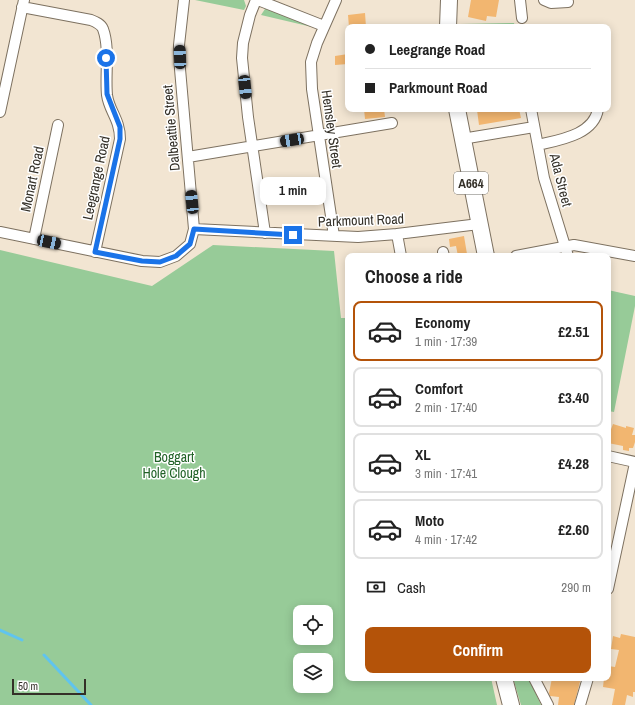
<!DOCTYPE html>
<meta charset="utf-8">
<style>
body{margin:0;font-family:"Archivo Narrow",sans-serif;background:#f2f2f2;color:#222;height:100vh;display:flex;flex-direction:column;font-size:15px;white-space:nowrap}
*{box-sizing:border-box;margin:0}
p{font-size:13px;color:#767676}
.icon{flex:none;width:22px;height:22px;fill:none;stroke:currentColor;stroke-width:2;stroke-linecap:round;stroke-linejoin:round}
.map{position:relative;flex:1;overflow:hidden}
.panel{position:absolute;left:345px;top:253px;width:266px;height:428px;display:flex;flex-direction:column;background:#fff;border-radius:8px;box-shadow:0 2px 10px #0003}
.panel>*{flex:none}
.hud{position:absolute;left:345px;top:24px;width:266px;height:88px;border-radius:8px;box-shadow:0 2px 10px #0003;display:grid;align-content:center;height:88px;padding:0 20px;background:#fff}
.controls{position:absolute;left:293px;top:605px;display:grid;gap:8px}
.controls a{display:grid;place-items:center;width:40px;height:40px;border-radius:8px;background:#fff;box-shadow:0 2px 10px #0003;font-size:20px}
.scale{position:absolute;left:12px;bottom:10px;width:74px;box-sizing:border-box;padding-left:4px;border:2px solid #343028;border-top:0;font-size:11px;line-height:14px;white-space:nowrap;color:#343028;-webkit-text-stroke:3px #fff;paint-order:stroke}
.end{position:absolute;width:18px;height:18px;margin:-9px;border:5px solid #1a73e8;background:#fff;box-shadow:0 0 0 2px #fff}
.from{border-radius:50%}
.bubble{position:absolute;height:28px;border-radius:8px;background:#fff;box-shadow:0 2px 10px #0003;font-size:13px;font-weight:800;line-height:28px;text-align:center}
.car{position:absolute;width:12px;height:24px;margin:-12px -6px;border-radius:5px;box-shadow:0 0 3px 1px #0007;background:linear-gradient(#222 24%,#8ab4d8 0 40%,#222 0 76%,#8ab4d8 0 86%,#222 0)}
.hud b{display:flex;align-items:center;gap:14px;height:38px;font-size:15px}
.hud b+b{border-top:1px solid #e0e0e0}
.hud i{width:10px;height:10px;background:#222}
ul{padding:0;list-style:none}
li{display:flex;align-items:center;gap:12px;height:60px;margin:0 8px 6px;padding:0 12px;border:2px solid #e0e0e0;border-radius:8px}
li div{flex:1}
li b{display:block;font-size:15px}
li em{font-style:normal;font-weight:800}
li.current{border-color:#b45309}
li>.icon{width:36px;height:36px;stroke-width:1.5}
h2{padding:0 20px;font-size:18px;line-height:48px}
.pay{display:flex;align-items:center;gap:10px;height:44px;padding:0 20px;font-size:15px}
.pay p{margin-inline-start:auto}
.button{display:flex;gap:8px;margin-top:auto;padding:8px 20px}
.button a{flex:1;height:46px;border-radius:8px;background:#b45309;color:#fff;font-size:16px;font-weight:800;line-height:46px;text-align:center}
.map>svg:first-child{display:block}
</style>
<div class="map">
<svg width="635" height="705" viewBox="0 0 635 705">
<rect width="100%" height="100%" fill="#f2e5d2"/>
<path fill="#97cb98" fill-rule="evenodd" d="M195,0H244L246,6L244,10Z
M265,9H268L312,26V27L261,15Z
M514,23L515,27H460V24Z
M213,245L334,251L341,318H348V678H491L497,705H0V250L152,286ZM300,612H326V638H300ZM300,660H326V686H300Z
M608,290L635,296V306L614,412L608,411Z
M513,678H529L541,705H521Z"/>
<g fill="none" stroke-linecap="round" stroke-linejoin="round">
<path stroke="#60c4ee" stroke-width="3" d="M0,630L22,640
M44,655L91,705"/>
</g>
<path fill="#f2b670" d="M471,0H499L496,17L487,16L486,21L468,17Z
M365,13L366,27H349L348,15Z
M348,54V64L335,65V56Z
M364,109H384L385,117L365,119Z
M483,109H519L521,118L479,125L477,110Z
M464,236L467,254L458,256L456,246L450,247L449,239Z
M613,424L626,428V426L634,428L632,435H635V442L633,448H629V451L623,450V446L608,443V437Z
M621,634L635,637V692H633V697L627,695L625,705H612L615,689L603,687L604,678H608V666L615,667L619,650L611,649L613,636L620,638Z
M552,678H581L574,705H558L559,697L550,696L549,693Z"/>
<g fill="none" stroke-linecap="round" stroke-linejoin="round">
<g stroke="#7d7160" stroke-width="12">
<path id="minor" d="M256,0L250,15L243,43L242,58L248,117L265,233
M258,0L324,26
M520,0L522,18
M544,0L551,3L568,2
M22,7L91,20C96,22 101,24 103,29C110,48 105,75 107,95C109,111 120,119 120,139L95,252
M531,109L544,178L568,256
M0,112L24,0
M462,139L534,127
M538,145C559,140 594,135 598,109
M188,157L392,123
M194,229L358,237L397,234L479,224
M0,232L142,261L160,262L176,256L190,244L194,229L180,69L179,45L184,0
M397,234L401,256
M334,236L312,89L311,62L317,43L336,0
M34,239L58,125
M443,252L444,256
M516,256L574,245L635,256
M608,456L635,462
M608,589L635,463
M534,678L548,705
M580,705L588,678"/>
</g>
<g stroke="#7d7160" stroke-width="18">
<path id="primary" d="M448,27L449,0
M457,109L486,256
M504,678L511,705"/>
</g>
<use href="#minor" stroke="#fff" stroke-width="10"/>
<use href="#primary" stroke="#fff" stroke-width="16"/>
</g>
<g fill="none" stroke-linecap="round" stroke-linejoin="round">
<path stroke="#1a73e8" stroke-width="5" d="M106,58L107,94L120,127V139L95,252L142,261L160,262L176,256L190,244L194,229L293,235"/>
</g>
<g text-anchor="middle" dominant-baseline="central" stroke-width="3" stroke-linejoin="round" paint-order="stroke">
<rect fill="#fff" stroke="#716e68" stroke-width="1" x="454" y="172" width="34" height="22" rx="3"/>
<g font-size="13" font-weight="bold" fill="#343028">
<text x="471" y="183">A664</text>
</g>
<g font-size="14" fill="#343028" stroke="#fff">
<text transform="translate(171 128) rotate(-95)">Dalbeattie Street</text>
<text transform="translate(332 129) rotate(82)">Hemsley Street</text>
<text transform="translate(96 178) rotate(-78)">Leegrange Road</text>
<text transform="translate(32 179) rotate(-78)">Monart Road</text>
<text transform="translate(561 180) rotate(76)">Ada Street</text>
<text transform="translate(361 220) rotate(-2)">Parkmount Road</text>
</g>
<g font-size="14" fill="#216227" stroke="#fff">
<text x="174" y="457">Boggart<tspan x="174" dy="16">Hole Clough</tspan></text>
</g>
</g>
</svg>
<div class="controls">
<a><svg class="icon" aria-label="locate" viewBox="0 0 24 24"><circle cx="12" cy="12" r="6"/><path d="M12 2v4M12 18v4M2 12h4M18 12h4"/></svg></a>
<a><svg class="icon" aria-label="layers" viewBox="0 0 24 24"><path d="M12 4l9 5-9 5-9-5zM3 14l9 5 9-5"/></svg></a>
</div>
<div class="scale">50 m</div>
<i class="end from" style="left:106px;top:58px"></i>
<i class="end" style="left:293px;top:235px"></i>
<div class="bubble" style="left:260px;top:177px;width:66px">1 min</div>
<i class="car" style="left:180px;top:57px;rotate:358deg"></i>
<i class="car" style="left:245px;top:87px;rotate:174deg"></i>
<i class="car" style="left:292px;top:140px;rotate:261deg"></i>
<i class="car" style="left:192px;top:202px;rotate:354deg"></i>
<i class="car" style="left:49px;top:242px;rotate:102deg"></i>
<div class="hud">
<b><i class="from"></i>Leegrange Road</b>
<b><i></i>Parkmount Road</b>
</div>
<section class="panel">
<h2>Choose a ride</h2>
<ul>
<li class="current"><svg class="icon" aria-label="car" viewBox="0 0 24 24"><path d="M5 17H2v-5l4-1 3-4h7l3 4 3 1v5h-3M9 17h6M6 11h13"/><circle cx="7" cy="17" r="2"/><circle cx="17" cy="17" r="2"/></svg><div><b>Economy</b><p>1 min · 17:39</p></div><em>£2.51</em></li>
<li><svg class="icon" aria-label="car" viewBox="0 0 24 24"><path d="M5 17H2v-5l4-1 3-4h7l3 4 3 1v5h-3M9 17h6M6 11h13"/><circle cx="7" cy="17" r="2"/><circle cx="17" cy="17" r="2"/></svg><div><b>Comfort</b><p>2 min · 17:40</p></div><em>£3.40</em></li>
<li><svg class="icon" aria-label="car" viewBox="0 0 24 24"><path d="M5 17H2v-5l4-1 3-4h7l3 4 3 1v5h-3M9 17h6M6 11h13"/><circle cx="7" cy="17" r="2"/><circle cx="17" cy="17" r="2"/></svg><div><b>XL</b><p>3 min · 17:41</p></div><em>£4.28</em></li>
<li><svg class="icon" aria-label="car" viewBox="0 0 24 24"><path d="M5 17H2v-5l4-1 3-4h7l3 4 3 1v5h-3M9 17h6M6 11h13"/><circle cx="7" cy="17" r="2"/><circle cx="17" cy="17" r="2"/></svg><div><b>Moto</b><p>4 min · 17:42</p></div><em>£2.60</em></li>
</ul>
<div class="pay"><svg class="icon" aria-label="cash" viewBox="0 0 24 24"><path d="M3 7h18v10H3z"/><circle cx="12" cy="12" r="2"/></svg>Cash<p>290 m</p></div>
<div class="button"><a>Confirm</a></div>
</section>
</div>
